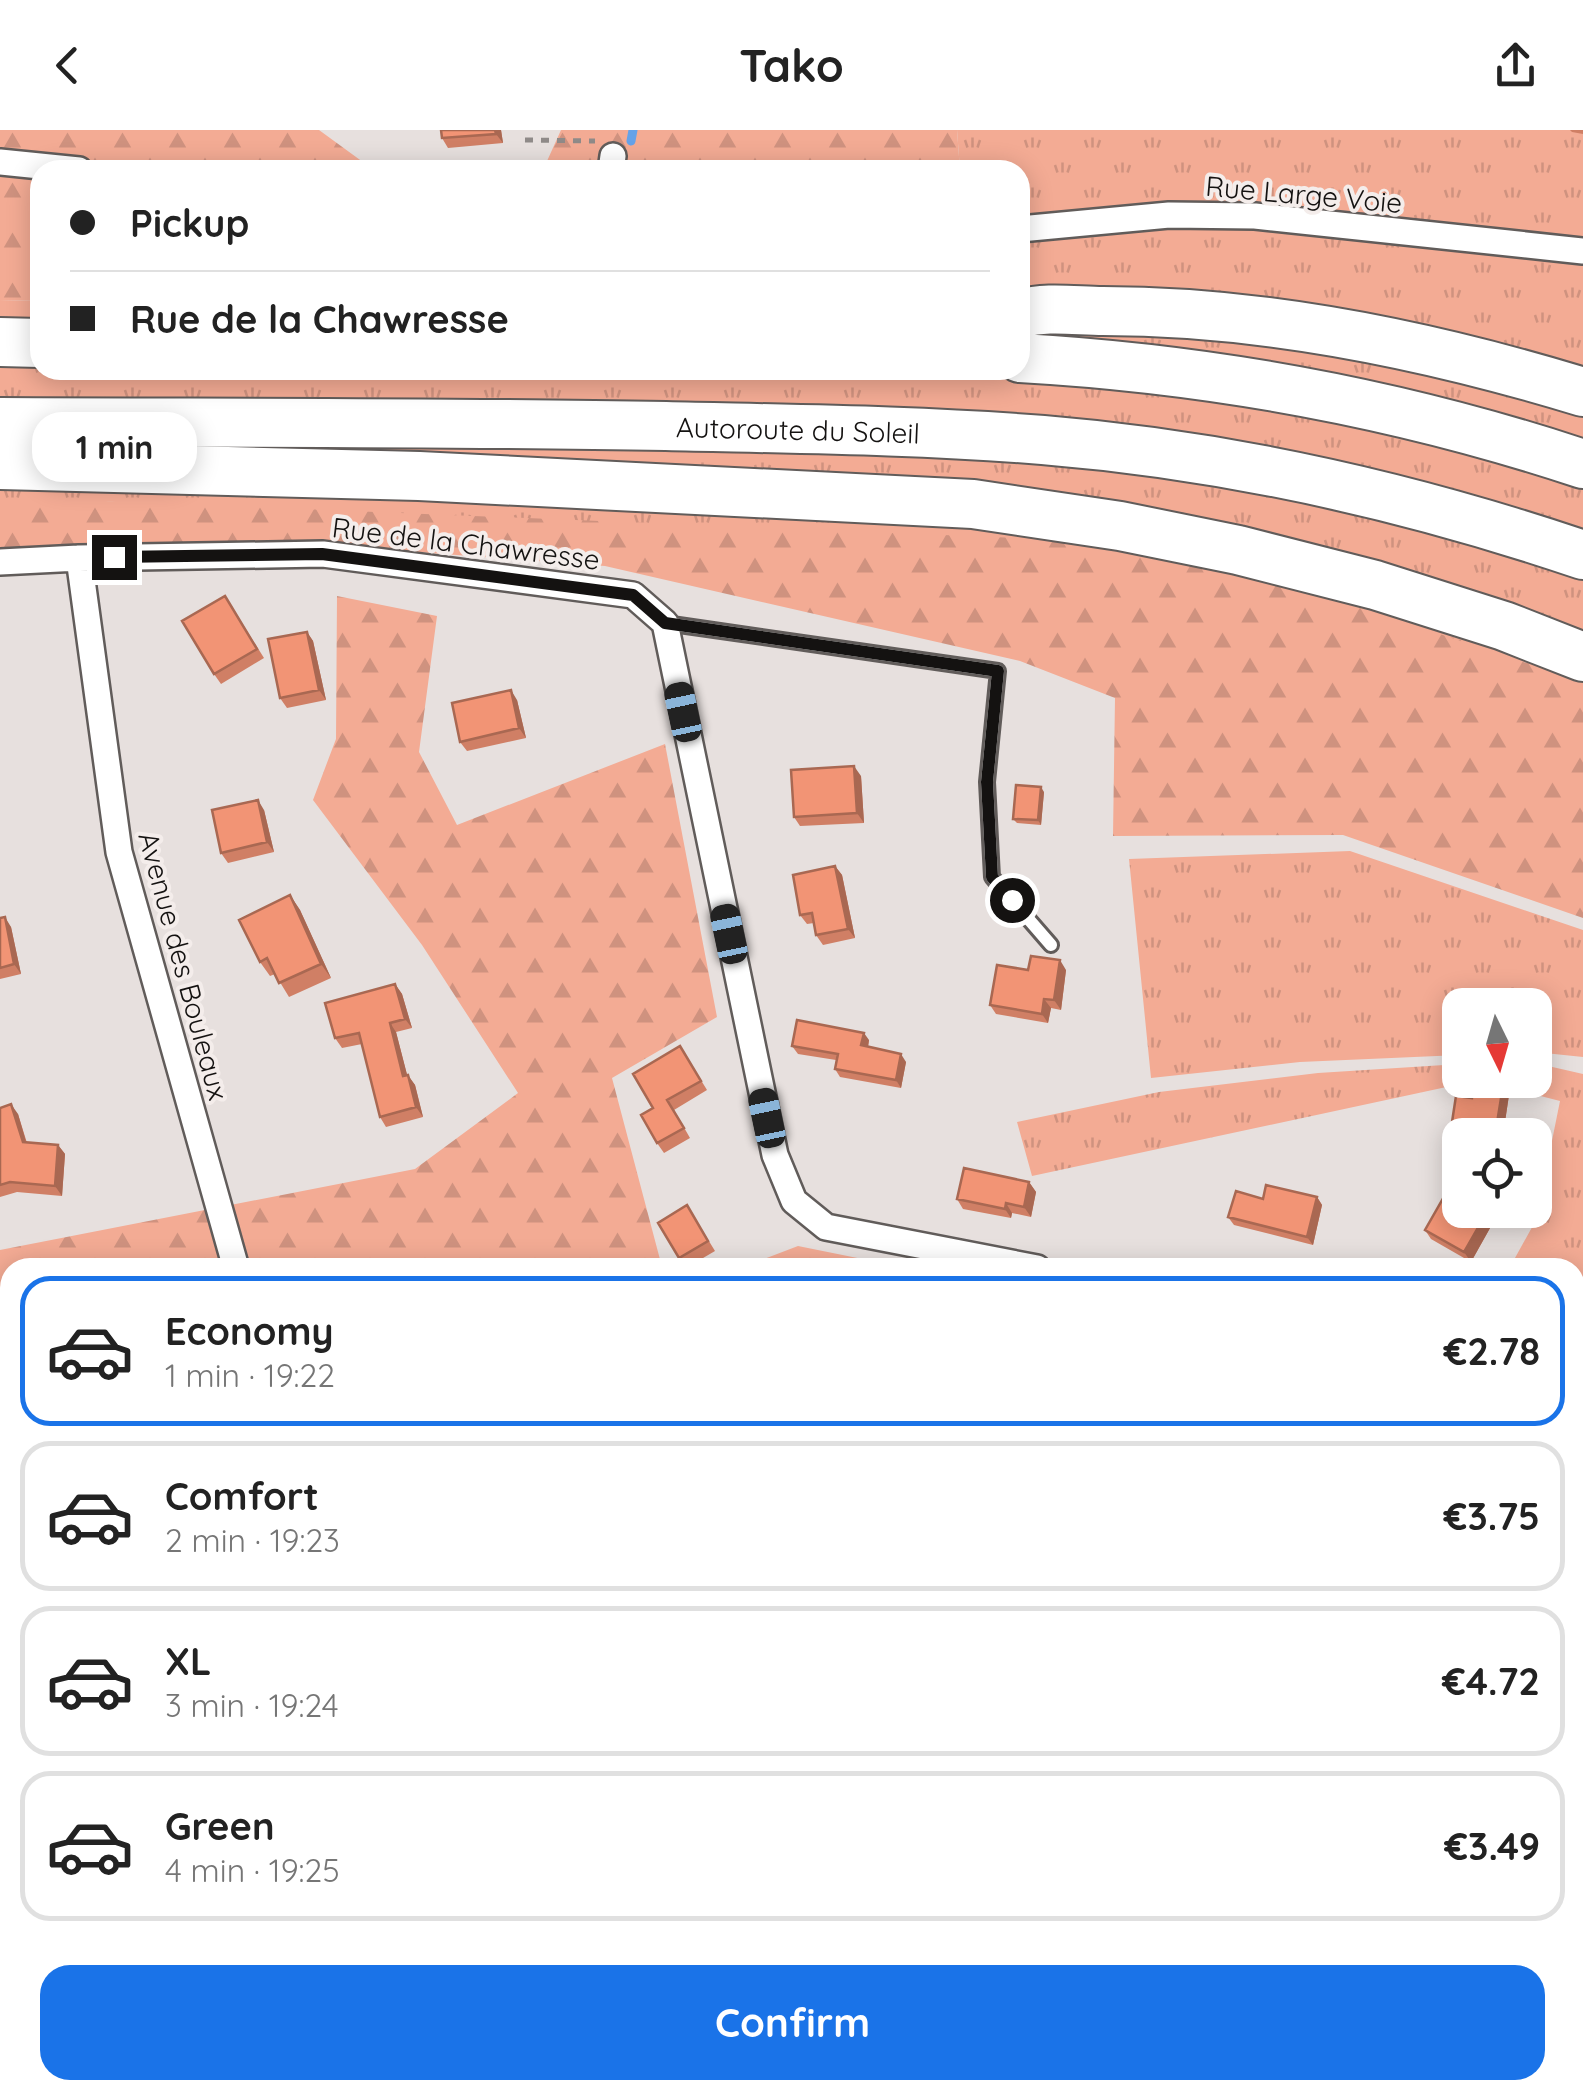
<!DOCTYPE html>
<meta charset="utf-8">
<style>
body{margin:0;font-family:Quicksand,sans-serif;background:#f6f6f6;color:#222;height:100vh;display:flex;flex-direction:column;font-size:38px;white-space:nowrap}
*{box-sizing:border-box;margin:0}
p{font-size:32px;color:#767676}
.icon{flex:none;width:55px;height:55px;fill:none;stroke:currentColor;stroke-width:2;stroke-linecap:round;stroke-linejoin:round}
.map{position:relative;flex:1;overflow:hidden}
.drawer{position:absolute;left:0px;top:1128px;width:1585px;height:842px;display:flex;flex-direction:column;background:#fff;border-radius:30px 30px 0 0;box-shadow:0 5px 25px #0003}
.drawer>*{flex:none}
.guide{position:absolute;left:30px;top:30px;width:1000px;height:220px;border-radius:30px;box-shadow:0 5px 25px #0003;display:grid;align-content:center;height:220px;padding:0 40px;background:#fff}
.needle{width:65px;rotate:175deg}
.controls{position:absolute;left:1442px;top:858px;display:grid;gap:20px}
.controls a{display:grid;place-items:center;width:110px;height:110px;border-radius:20px;background:#fff;box-shadow:0 5px 25px #0003;font-size:50px}
.end{position:absolute;width:45px;height:45px;margin:-22px;border:12px solid #141211;background:#fff;box-shadow:0 0 0 5px #fff}
.from{border-radius:50%}
.bubble{position:absolute;height:70px;border-radius:30px;background:#fff;box-shadow:0 5px 25px #0003;font-size:32px;font-weight:700;line-height:70px;text-align:center}
.car{position:absolute;width:30px;height:60px;margin:-30px -15px;border-radius:12px;box-shadow:0 0 8px 2px #0007;background:linear-gradient(#222 24%,#8ab4d8 0 40%,#222 0 76%,#8ab4d8 0 86%,#222 0)}
.guide b{display:flex;align-items:center;gap:35px;height:95px;font-size:38px}
.guide b+b{border-top:2px solid #e0e0e0}
.guide i{width:25px;height:25px;background:#222}
ul{padding:18px 0 0;list-style:none}
li{display:flex;align-items:center;gap:30px;height:150px;margin:0 20px 15px;padding:0 20px;border:5px solid #e0e0e0;border-radius:30px}
li div{flex:1}
li b{display:block;font-size:38px}
li em{font-style:normal;font-weight:700}
li.on{border-color:#1a73e8}
li>.icon{width:90px;height:90px;stroke-width:1.5}
.cta{display:flex;gap:20px;margin-top:auto;padding:20px 40px}
.cta a{flex:1;height:115px;border-radius:30px;background:#1a73e8;color:#fff;font-size:40px;font-weight:700;line-height:115px;text-align:center}
header{display:flex;justify-content:space-between;align-items:center;height:130px;padding:0 40px;background:#fff;font-size:45px;font-weight:700}
.map>svg:first-child{display:block}
</style>
<header><svg class="icon" aria-label="back" viewBox="0 0 24 24"><path d="M15 5l-7 7 7 7"/></svg>Tako<svg class="icon" aria-label="share" viewBox="0 0 24 24"><path d="M12 15V3M7 8l5-5 5 5M5 13v7h14v-7"/></svg></header>
<div class="map">
<svg width="1583" height="1968" viewBox="0 0 1583 1968">
<defs>
<pattern id="grass-tufts" width="24" height="20" patternUnits="userSpaceOnUse" patternTransform="scale(2.5)"><rect width="24" height="20" fill="#f3ab94"/><path d="M3 7l-1-3M5 7V3M7 7l1-3M15 17l-1-3M17 17v-4M19 17l1-3" fill="none" stroke="#cf927f"/></pattern>
<pattern id="forest-firs" width="22" height="20" patternUnits="userSpaceOnUse" patternTransform="scale(2.5)"><rect width="22" height="20" fill="#f3ab94"/><path d="M5 1l3.5 6h-7zM16 11l3.5 6h-7z" fill="#cf927f"/></pattern>
</defs>
<rect width="100%" height="100%" fill="#e7e0de"/>
<path fill="url(#grass-tufts)" d="M957,0H1583V111L1020,89V40H960Z
M1188,95L1312,101L1583,132V542L1523,532L106,371H0V170L40,171V240H1020V107Z
M1350,721L1583,800V927L1535,922V875H1460V925L1300,932L1151,948L1129,729Z
M1535,933L1583,944V1200L1575,1190V1138L1510,1137L1536,1090L1560,971L1479,950L1032,1046L1017,992L1159,962L1318,943L1460,934V950H1535Z"/>
<path fill="url(#forest-firs)" d="M0,0H319L367,35L382,40H40V171L0,170Z
M561,0H957L960,40H543Z
M0,371H106L1066,410L1312,461L1523,532L1583,542V788L1343,705L1113,706L1115,568L1020,531L605,436L310,414L0,419Z
M337,466L437,486L419,622L457,695L665,614L717,887L612,948L662,1137L10,1138V1346L0,1322V1120L415,1039L518,963L422,815L313,670L336,609Z
M798,1116L902,1137H743Z
M10,1950V1960H102L88,1968H0V1955Z"/>
<g fill="none" stroke-linecap="round" stroke-linejoin="round">
<path stroke="#65a2e9" stroke-width="9" d="M631,11L633,0"/>
<g stroke="#615c5a" stroke-width="18">
<path id="lane" d="M665,493L998,541L987,652L992,747L1051,815"/>
</g>
<g stroke="#615c5a" stroke-width="30">
<path id="street" d="M0,32L79,40
M611,40L613,26
M1020,99L1169,85L1255,86L1583,121
M79,428L119,722L236,1138
M0,432L79,428L323,424L633,465L665,493L775,1025L794,1071L826,1097L1037,1138
M1575,1461L1583,1458
M0,1720L10,1733
M1575,1875L1583,1873
M161,1960L166,1968
M726,1960L733,1968
M1254,1960L1259,1968"/>
</g>
<g stroke="#615c5a" stroke-width="52">
<g id="highway">
<path d="M1020,184C1045,176 1077,181 1103,181C1265,181 1429,215 1583,262"/>
<path d="M0,212L40,213"/>
<path d="M1020,228C1214,239 1399,273 1583,334"/>
<path id="s1" d="M0,292C222,293 444,292 666,296C792,299 918,300 1043,310C1226,325 1409,366 1583,425"/>
<path d="M0,335L419,346L973,374L1120,396L1238,420L1375,455L1504,496L1583,527"/>
</g>
</g>
<path stroke="#8f8a88" stroke-width="5" stroke-dasharray="8 8" stroke-linecap="butt" d="M525,10L595,11"/>
<use href="#lane" stroke="#fff" stroke-width="12"/>
<use href="#street" stroke="#fff" stroke-width="25"/>
<use href="#highway" stroke="#fff" stroke-width="48"/>
</g>
<path fill="#d07f65" d="M441,0H501L503,13L448,18L442,8Z
M1570,0H1583V4L1572,2Z
M225,466L264,528L221,554L214,544Z
M307,502L313,511L326,570L287,578L280,568Z
M517,570L526,608L467,621L460,612Z
M861,646L864,693L800,696L794,687Z
M1044,662L1041,695L1017,693L1013,689Z
M264,680L274,722L228,733L221,723Z
M835,736L842,745L855,808L823,815L816,805L814,793L807,794L800,785Z
M290,765L300,780L331,848L289,867L275,844L270,846L260,832Z
M0,788L11,797L21,844L0,849Z
M1028,840H1066L1061,880L1051,878L1048,893L996,884L990,875Z
M395,854L402,864L412,898L396,902L407,945L415,955L423,987L386,997L380,987L362,914L342,918L335,908Z
M869,910L868,917L906,932L901,958L840,947L835,939L836,930L798,924L792,916Z
M680,916L707,960L674,980L690,1008L664,1023L657,1013Z
M1503,956L1509,965L1503,1005H1478L1459,1002L1452,992Z
M0,978L18,984L27,1013L58,1015L65,1024L62,1066L17,1062L0,1067Z
M1029,1052L1036,1062L1031,1087L1012,1083L1011,1088L963,1079L957,1069Z
M1317,1067L1322,1075L1313,1115L1234,1095L1228,1087Z
M1460,1080H1497L1499,1082L1471,1132L1431,1109L1425,1100Z
M693,1085L715,1121L686,1138L679,1128Z
M1575,1347L1583,1348V1395L1575,1394Z
M0,1588L7,1603L0,1606Z
M0,1872L4,1880L10,1877V1922L0,1928Z
M1039,1960H1102L1106,1968H1043Z"/>
<path fill="#a96852" d="M495,0H501L503,13L496,4Z
M307,502L313,511L326,570L319,560Z
M511,560L517,570L526,608L519,598Z
M854,636L861,646L864,693L857,683Z
M1041,657L1044,662L1041,695L1038,690Z
M258,670L264,680L274,722L267,712Z
M835,736L842,745L855,808L848,799Z
M290,765L300,780L331,848L321,834Z
M5,787L11,797L21,844L14,834Z
M1060,830L1066,840L1061,880L1054,870Z
M395,854L402,864L412,898L405,889Z
M1044,869L1051,878L1048,893L1042,884Z
M390,893L396,902L410,956L403,946Z
M864,903L869,910L867,923L861,915Z
M901,924L906,932L901,958L896,950Z
M408,945L415,955L423,987L416,977Z
M1503,956L1509,965L1503,1005H1500L1496,999Z
M11,974L18,984L29,1022L23,1012Z
M58,1015L65,1024L62,1066L55,1056Z
M1029,1052L1036,1062L1031,1087L1024,1077Z
M1317,1067L1322,1075L1313,1115L1307,1107Z
M1006,1073L1012,1083L1011,1088L1005,1079Z
M1488,1080H1497L1499,1082L1471,1132L1464,1122Z"/>
<path fill="#f29475" stroke="#a96852" stroke-width="2.5" d="M441,0H495L496,4L442,8Z
M225,466L257,519L214,544L182,491Z
M307,502L319,560L280,568L268,509Z
M511,560L519,598L460,612L452,573Z
M854,636L857,683L794,687L791,640Z
M1016,655L1041,657L1038,690L1013,689Z
M258,670L267,712L221,723L212,680Z
M835,736L848,799L816,805L812,783L800,785L793,745Z
M290,765L321,834L279,853L267,828L260,832L239,790Z
M5,787L14,834L0,838V788Z
M1031,826L1060,830L1054,870L1044,869L1042,884L990,875L997,835L1028,840Z
M395,854L405,889L390,893L403,946L408,945L416,977L380,987L359,903L335,908L325,873Z
M797,890L864,903L861,915L901,924L896,950L835,939L838,924L792,916Z
M680,916L701,951L667,970L684,998L657,1013L641,985L653,978L633,944Z
M1475,951L1503,956L1496,999L1452,992L1456,966L1472,968Z
M11,974L23,1012L58,1015L55,1056L10,1052L0,1055V978Z
M964,1038L1029,1052L1024,1077L1006,1073L1005,1079L957,1069Z
M1453,1051L1460,1055V1080H1488L1464,1122L1425,1100Z
M1266,1055L1317,1067L1307,1107L1228,1087L1236,1061L1263,1069Z
M687,1075L708,1111L679,1128L658,1093Z
M1575,1347L1583,1348V1386L1575,1385Z
M0,1876L3,1881L10,1877V1909L0,1914Z
M1575,1929L1583,1936V1968H1549L1539,1960H1575Z
M241,1960H283L285,1964L289,1962L292,1968H245Z
M407,1960H481L483,1965L474,1968H411Z
M875,1960H887L892,1968H862Z
M1039,1960H1100L1101,1962L1088,1968H1043Z"/>
<g fill="none" stroke-linecap="round" stroke-linejoin="round">
<path stroke="#141211" stroke-width="12" d="M114,427L322,424L633,465L665,493L998,541L987,652L992,747L1012,770"/>
</g>
<g text-anchor="middle" dominant-baseline="central" stroke-width="8" stroke-linejoin="round" paint-order="stroke">
<g font-size="28" fill="#141211" stroke="#f4edeb">
<text transform="translate(1304 64) rotate(5)">Rue Large Voie</text>
<text stroke="none"><textPath href="#s1" startOffset="798">Autoroute du Soleil</textPath></text>
<text transform="translate(466 413) rotate(7)">Rue de la Chawresse</text>
<text transform="translate(184 836) rotate(75)">Avenue des Bouleaux</text>
</g>
</g>
</svg>
<div class="controls">
<a><svg class="needle" viewBox="-14 -14 28 28"><path d="M0-13l5 13h-10z" fill="#e53935"/><path d="M0 13l5-13h-10z" fill="#767676"/></svg></a>
<a><svg class="icon" aria-label="locate" viewBox="0 0 24 24"><circle cx="12" cy="12" r="6"/><path d="M12 2v4M12 18v4M2 12h4M18 12h4"/></svg></a>
</div>
<i class="end from" style="left:1012px;top:770px"></i>
<i class="end" style="left:114px;top:427px"></i>
<div class="bubble" style="left:32px;top:282px;width:165px">1 min</div>
<i class="car" style="left:683px;top:582px;rotate:348deg"></i>
<i class="car" style="left:729px;top:804px;rotate:348deg"></i>
<i class="car" style="left:767px;top:988px;rotate:348deg"></i>
<div class="guide">
<b><i class="from"></i>Pickup</b>
<b><i></i>Rue de la Chawresse</b>
</div>
<section class="drawer">
<ul>
<li class="on"><svg class="icon" aria-label="car" viewBox="0 0 24 24"><path d="M5 17H2v-5l4-1 3-4h7l3 4 3 1v5h-3M9 17h6M6 11h13"/><circle cx="7" cy="17" r="2"/><circle cx="17" cy="17" r="2"/></svg><div><b>Economy</b><p>1 min · 19:22</p></div><em>€2.78</em></li>
<li><svg class="icon" aria-label="car" viewBox="0 0 24 24"><path d="M5 17H2v-5l4-1 3-4h7l3 4 3 1v5h-3M9 17h6M6 11h13"/><circle cx="7" cy="17" r="2"/><circle cx="17" cy="17" r="2"/></svg><div><b>Comfort</b><p>2 min · 19:23</p></div><em>€3.75</em></li>
<li><svg class="icon" aria-label="car" viewBox="0 0 24 24"><path d="M5 17H2v-5l4-1 3-4h7l3 4 3 1v5h-3M9 17h6M6 11h13"/><circle cx="7" cy="17" r="2"/><circle cx="17" cy="17" r="2"/></svg><div><b>XL</b><p>3 min · 19:24</p></div><em>€4.72</em></li>
<li><svg class="icon" aria-label="car" viewBox="0 0 24 24"><path d="M5 17H2v-5l4-1 3-4h7l3 4 3 1v5h-3M9 17h6M6 11h13"/><circle cx="7" cy="17" r="2"/><circle cx="17" cy="17" r="2"/></svg><div><b>Green</b><p>4 min · 19:25</p></div><em>€3.49</em></li>
</ul>
<div class="cta"><a>Confirm</a></div>
</section>
</div>
